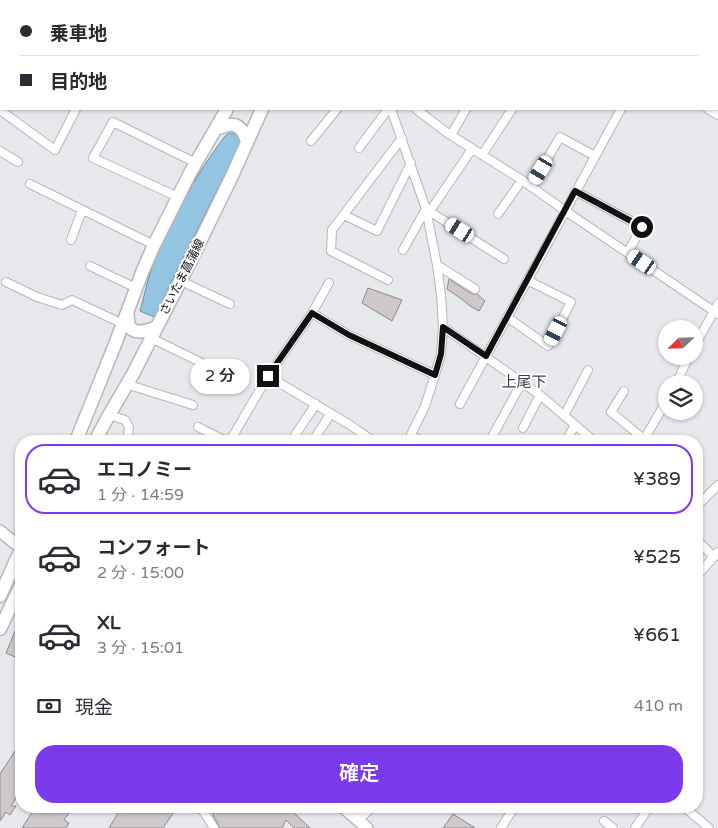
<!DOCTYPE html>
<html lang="ja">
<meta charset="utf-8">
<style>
body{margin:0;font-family:"Varela Round","Noto Sans JP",sans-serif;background:#f7f7f7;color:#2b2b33;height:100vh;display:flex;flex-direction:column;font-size:19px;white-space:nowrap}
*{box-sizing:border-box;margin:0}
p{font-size:16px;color:#7c7c81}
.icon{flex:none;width:28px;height:28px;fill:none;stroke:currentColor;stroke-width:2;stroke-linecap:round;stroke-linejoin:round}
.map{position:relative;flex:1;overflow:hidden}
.side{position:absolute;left:15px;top:435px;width:688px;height:378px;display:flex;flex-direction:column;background:#fff;border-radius:20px;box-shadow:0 1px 4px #0004}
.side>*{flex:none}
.guide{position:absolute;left:0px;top:0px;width:719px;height:110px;box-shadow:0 1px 4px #0004;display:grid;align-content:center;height:110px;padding:0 20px;background:#fff}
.needle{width:32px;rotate:247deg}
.tools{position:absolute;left:658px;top:320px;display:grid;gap:10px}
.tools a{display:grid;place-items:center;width:45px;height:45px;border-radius:50%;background:#fff;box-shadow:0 1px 4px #0004;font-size:25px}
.end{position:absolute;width:22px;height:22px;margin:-11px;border:6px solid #111112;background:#fff;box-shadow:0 0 0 2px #fff}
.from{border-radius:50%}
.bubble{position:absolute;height:35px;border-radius:18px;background:#fff;box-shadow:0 1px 4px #0004;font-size:16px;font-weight:600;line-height:35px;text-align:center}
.car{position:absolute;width:15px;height:30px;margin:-15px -8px;border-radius:6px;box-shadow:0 0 4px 1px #0007;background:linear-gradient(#fff 24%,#345 0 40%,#fff 0 76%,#345 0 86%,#fff 0)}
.guide b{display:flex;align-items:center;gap:18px;height:48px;font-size:19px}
.guide b+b{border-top:1px solid #e1e1e2}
.guide i{width:12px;height:12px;background:#2b2b33}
ul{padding:9px 0 0;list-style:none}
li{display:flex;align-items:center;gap:15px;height:70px;margin:0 10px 8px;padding:0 10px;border:2px solid transparent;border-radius:20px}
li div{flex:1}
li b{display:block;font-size:19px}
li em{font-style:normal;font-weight:600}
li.current{border-color:#7c3aed}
li>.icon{width:45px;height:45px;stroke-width:1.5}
.pay{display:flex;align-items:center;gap:12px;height:55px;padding:0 20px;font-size:19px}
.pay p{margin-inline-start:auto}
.primary-button{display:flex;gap:10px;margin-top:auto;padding:10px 20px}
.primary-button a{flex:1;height:58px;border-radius:20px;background:#7c3aed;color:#fff;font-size:20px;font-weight:600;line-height:58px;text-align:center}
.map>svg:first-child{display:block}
</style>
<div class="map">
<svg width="718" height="828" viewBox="0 0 718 828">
<rect width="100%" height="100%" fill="#e6e8ec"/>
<path fill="#93c4e1" stroke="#6c8ea3" d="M229,133C236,133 239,137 240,144L154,317L140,311C144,297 147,281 152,267C170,220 195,176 225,136Z"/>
<path fill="#cdc8ca" stroke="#8d898a" d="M449,279L472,294H477L485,301L479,311L470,306L463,300L447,289Z
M368,288L402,300L392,321L362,303Z
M21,617V656L17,654L15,657L6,653Z
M21,742V790L11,806H16L10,815L6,812L0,821V774Z
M23,806H74L64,820L69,823L66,828H22L33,811Z
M122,806H172L176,809L163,828H109Z
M207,806H293L291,810L310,828H294L286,820L282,828H220L213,815L214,812L209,809Z
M453,814L475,828H443Z"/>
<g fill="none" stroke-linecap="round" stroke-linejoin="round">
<g stroke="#b5b7bb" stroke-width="10">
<path id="minor" d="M694,0L697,1
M196,1L197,0
M258,1V0
M681,1V0
M718,12V13
M391,109L426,209L437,265L441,295L443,327L441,354L435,375L425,406L408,441
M416,109L446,132L522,180L564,210L718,314
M708,109L718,115
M0,110L55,150L76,109
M451,135L466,109
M311,141L337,109
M359,148L388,109
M0,151L18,162
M482,155L512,109
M30,184L154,245
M531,187L560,137L595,156
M575,191L642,227L628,252
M178,197L93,158L113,122L196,163
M430,211L472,149
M498,214L522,180
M344,215L377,231L411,163
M71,240L82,210
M403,250L426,209L504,259
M437,265L475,289
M90,266L136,288
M388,280L331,251L332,230L402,138
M181,281L230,304
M6,282L37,297L62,305L72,300L123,324
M329,283L312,313L349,335L435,375
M507,317L548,346L571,302L527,280
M443,327L540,395L594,441
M151,338L202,363
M694,347L718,304
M268,376L312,313
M126,384L193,405
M676,384L689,356
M624,391L611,412L644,439
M460,404L621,109
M109,415L125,420L129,427L127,441
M564,416L588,370
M198,427L226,441
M523,428L540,395
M295,435L316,404
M411,435L421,441
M230,441L268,376L350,425L373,441
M313,441L331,413
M496,441L491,439L522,382
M566,441L575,425
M643,441L666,402
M696,507L718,485
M696,539L714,557
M696,577L718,552
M200,806L214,828
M683,806L709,828
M358,820L374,806
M604,821L613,828
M501,828L515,806
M635,828L650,806"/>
</g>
<g stroke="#b5b7bb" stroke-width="12">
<path id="tertiary" d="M49,1L50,0
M0,87L1,85"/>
</g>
<g stroke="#b5b7bb" stroke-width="14">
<path id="secondary" d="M0,531L21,548
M342,806L367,828"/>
</g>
<g stroke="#b5b7bb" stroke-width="15">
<path id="primary" d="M289,1V0
M309,1L310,0
M216,129C233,122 240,122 247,141
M127,313C128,316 128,323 129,326C135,336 149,330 157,327
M76,441L114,347L143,270L154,245L190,173L227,109
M95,441L109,415L133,374L189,264L232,176L262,109
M0,596L21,549
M0,629L21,585"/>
</g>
<use href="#minor" stroke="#fff" stroke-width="8"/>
<use href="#tertiary" stroke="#fff" stroke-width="10"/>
<use href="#secondary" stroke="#fff" stroke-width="11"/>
<use href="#primary" stroke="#fff" stroke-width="12"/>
</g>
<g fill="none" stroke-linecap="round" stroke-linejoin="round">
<path stroke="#111112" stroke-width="6" d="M268,376L312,313L349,335L435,375L441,354L443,327L486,356L575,191L642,227"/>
</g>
<g text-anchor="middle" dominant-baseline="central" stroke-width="4" stroke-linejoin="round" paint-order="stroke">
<g font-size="12" fill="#111112" stroke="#fff">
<text transform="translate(182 277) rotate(-63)">さいたま菖蒲線</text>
</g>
<g font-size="15" fill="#404245" stroke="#fff">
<text x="524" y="382">上尾下</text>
</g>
</g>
</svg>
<div class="tools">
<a><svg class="needle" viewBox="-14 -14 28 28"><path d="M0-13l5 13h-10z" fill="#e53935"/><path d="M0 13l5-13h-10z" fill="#7c7c81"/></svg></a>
<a><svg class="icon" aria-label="layers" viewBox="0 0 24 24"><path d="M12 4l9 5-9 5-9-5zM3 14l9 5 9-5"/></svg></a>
</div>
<i class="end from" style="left:642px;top:227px"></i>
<i class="end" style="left:268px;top:376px"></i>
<div class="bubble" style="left:190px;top:359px;width:60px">2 分</div>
<i class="car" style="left:541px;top:170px;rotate:211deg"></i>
<i class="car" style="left:460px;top:230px;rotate:303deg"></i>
<i class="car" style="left:642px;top:262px;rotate:304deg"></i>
<i class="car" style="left:556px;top:331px;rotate:207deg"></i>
<div class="guide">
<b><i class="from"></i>乗車地</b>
<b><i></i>目的地</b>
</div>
<section class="side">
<ul>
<li class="current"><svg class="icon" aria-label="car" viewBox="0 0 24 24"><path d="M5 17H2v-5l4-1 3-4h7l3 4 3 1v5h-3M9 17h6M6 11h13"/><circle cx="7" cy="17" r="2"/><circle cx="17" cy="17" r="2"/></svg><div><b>エコノミー</b><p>1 分 · 14:59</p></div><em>¥389</em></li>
<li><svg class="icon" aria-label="car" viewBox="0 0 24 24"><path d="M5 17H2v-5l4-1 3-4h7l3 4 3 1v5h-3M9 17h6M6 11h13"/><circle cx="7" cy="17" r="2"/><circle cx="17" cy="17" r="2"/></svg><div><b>コンフォート</b><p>2 分 · 15:00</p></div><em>¥525</em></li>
<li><svg class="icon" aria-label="car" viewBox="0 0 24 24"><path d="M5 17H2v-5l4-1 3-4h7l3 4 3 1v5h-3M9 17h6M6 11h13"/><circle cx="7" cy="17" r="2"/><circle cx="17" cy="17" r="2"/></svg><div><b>XL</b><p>3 分 · 15:01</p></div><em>¥661</em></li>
</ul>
<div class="pay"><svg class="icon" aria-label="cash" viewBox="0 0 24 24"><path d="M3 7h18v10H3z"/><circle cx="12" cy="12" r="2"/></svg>現金<p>410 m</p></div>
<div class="primary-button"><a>確定</a></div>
</section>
</div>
